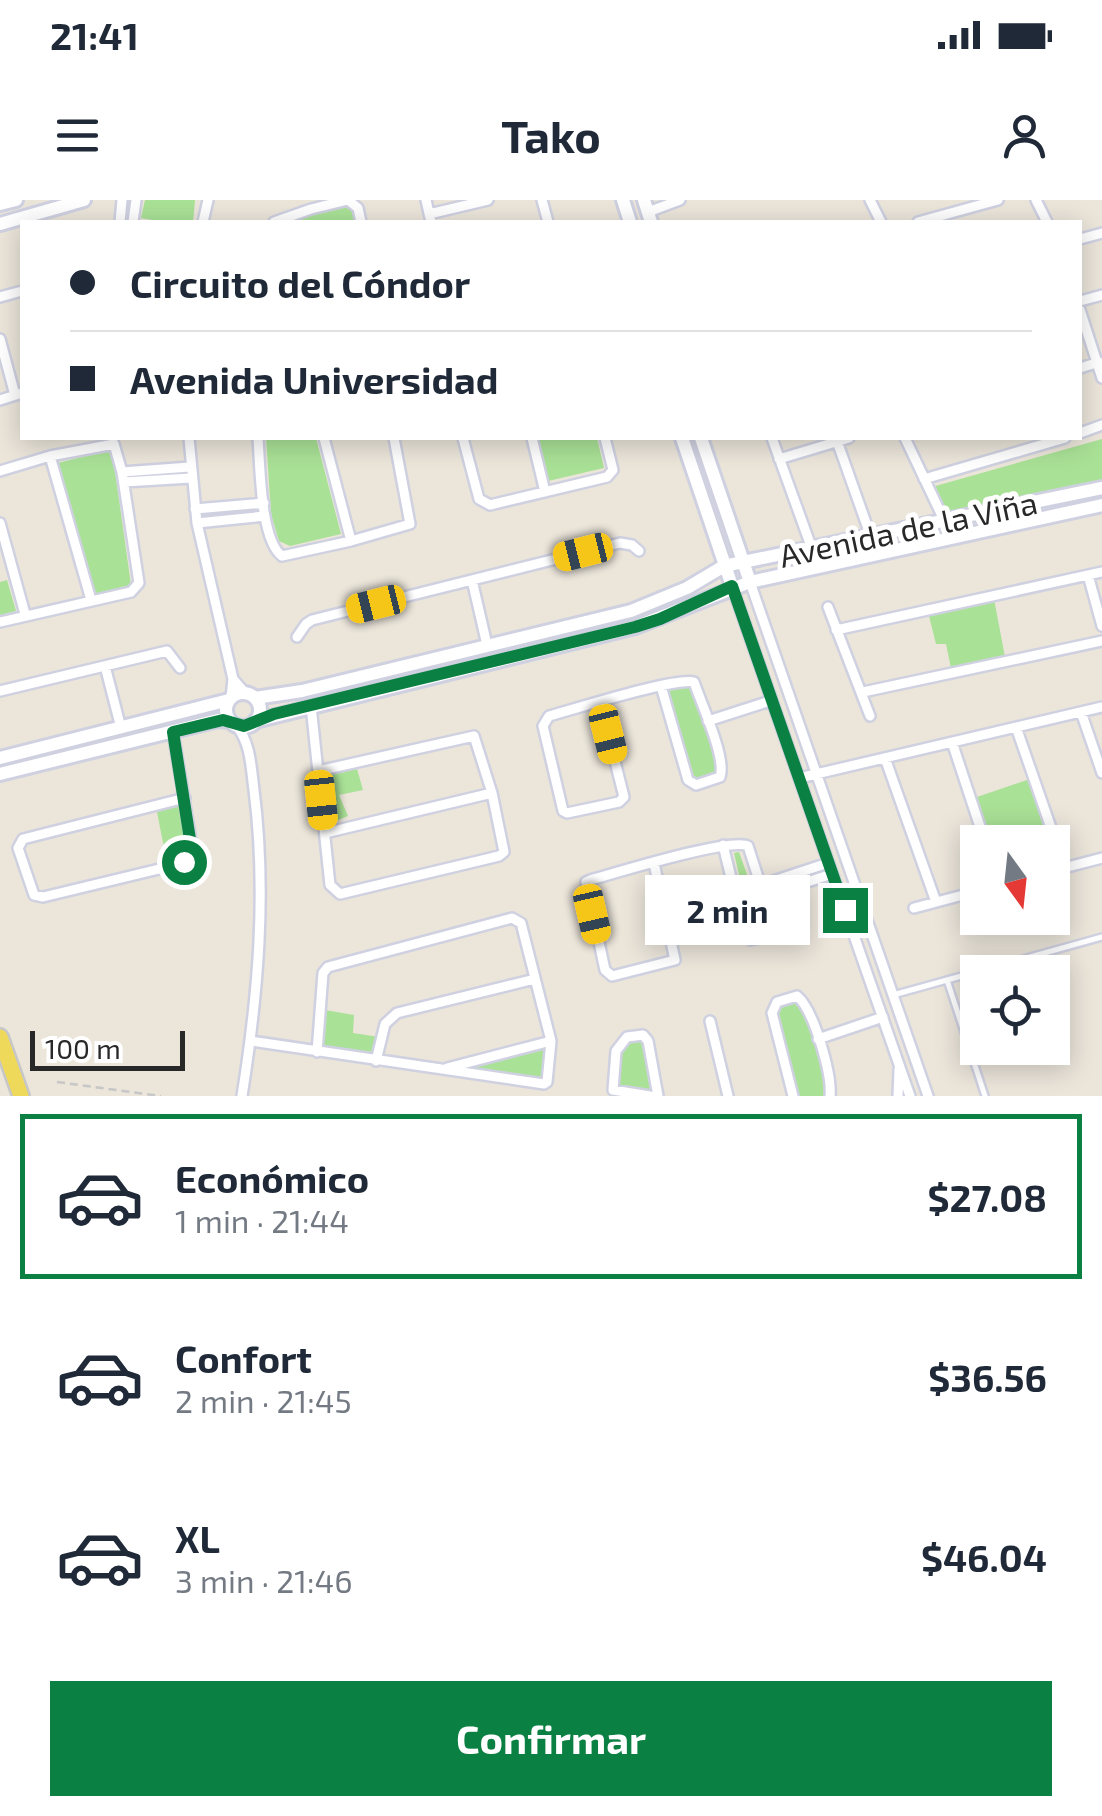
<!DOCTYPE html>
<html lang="es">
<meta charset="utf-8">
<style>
body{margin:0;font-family:"Exo 2",sans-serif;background:#f6f6f7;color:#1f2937;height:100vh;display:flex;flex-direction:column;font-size:38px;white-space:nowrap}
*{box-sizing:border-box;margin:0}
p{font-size:32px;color:#747a83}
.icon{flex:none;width:55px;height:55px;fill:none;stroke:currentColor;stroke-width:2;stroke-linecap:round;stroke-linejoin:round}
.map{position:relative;height:896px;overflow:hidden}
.details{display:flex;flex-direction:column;background:#fff;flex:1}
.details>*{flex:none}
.guide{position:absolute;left:20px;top:20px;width:1062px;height:220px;border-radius:0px;box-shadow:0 5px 25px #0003;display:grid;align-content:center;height:220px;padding:0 50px;background:#fff}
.needle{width:65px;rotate:165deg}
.fabs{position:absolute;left:960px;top:625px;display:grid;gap:20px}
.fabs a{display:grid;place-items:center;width:110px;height:110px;border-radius:0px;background:#fff;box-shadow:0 5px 25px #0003;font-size:50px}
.scale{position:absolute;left:30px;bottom:25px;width:155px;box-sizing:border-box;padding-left:10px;border:5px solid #282828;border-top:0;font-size:28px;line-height:35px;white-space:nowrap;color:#282828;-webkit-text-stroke:8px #fff;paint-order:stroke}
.end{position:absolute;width:45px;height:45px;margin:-22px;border:12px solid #0b8043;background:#fff;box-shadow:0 0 0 5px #fff}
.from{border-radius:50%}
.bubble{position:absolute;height:70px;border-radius:0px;background:#fff;box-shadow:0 5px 25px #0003;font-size:32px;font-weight:700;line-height:70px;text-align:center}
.car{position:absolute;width:30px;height:60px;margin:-30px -15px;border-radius:12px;box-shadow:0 0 8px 2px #0007;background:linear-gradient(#f5c518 24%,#345 0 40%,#f5c518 0 76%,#345 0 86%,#f5c518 0)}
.guide b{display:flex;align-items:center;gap:35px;height:95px;font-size:38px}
.guide b+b{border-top:2px solid #e0e1e3}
.guide i{width:25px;height:25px;background:#1f2937}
ul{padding:18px 0 0;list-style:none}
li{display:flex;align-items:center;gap:30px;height:165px;margin:0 20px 15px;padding:0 30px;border:5px solid transparent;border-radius:0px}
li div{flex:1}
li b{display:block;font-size:38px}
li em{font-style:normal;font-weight:700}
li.on{border-color:#0b8043}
li>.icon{width:90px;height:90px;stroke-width:1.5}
.button{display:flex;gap:20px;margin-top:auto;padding:20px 50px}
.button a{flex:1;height:115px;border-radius:0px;background:#0b8043;color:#fff;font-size:40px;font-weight:700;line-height:115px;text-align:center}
.status{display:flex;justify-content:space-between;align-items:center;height:70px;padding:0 50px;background:#fff;direction:ltr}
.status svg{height:28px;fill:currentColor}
header{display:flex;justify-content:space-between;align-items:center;height:130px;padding:0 50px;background:#fff;font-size:45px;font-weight:700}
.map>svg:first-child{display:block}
</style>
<div class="status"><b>21:41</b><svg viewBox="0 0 49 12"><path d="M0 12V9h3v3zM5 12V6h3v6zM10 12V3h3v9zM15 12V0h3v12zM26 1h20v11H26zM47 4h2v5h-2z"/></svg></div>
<header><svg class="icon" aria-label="menu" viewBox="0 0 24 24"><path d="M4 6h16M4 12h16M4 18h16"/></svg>Tako<svg class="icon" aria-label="person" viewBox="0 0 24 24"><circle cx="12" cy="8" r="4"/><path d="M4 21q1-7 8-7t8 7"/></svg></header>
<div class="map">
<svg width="1102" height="896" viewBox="0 0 1102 896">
<rect width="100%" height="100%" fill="#ebe5da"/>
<path fill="#a9e196" d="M145,0H195L193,22H163L141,18Z
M351,6L355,22H281Z
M266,238H316L341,334L290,346L279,341L271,314Z
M538,238H597L604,268L548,281Z
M1102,239V280L945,314L932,287Z
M109,250L113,257L131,385L94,394L58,263Z
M7,380L16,411L0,415V382Z
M994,399L1005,457L951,468L946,444H936L928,412Z
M692,483L720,571L718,576L696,582L689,579L664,487Z
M355,562L363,590L339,595L348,616L328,624L323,572Z
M1030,579L1048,628L1007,642H990L974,598Z
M183,600L189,654L185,661L167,663L156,607Z
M739,652L766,728L752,731L734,653Z
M799,799L829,882L827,896H796L773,813L776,805Z
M325,810L354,815L353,833L379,837L375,858L319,852Z
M628,837L640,838L648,844L654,894L615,889L621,845Z
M550,843L544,880L454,868Z"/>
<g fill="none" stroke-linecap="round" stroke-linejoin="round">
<g stroke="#cfd1e1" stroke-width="10">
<path id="lane" d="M947,780L985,896
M893,795L1102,737"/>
</g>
<g stroke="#cfd1e1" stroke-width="14">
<path id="street" d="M426,0L431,22
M542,0L548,22
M870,0L881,22
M1036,0L1047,22
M648,12L680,0
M429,14L488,0
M120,22L122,0
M133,22L136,0
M203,22L208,0
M274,22L311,9L348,0L358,8L361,22
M918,22L998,0
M1080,39L1102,33
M0,97L22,91
M1080,101L1102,95
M1080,110L1102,178
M0,139L15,195
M1080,168L1099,162
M0,200L22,193
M1080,233L1102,225
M189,238L197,323L233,479L231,498
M258,238C260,264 260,340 282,356L351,341L410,324L394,238
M324,238L351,341
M463,238L479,299L490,305L607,277L613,270L605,238
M532,238L545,292
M772,238L812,349
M905,238L944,320
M837,241L871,337
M50,256L91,400
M779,259L849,238
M0,271L50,256L114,244L122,272L139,383L131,392L0,422
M122,272L190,267
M924,279L1065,238
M124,282L191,278
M195,309L264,303
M0,323L25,414
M197,323L265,316
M1088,375L1102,426
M472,380L487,445
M750,382L928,896
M732,386L910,896
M828,407L870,516
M836,430L1102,372
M297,437L306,424L312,420L620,343L632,345L639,351
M105,466L121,528
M233,479L246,494
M0,491L167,451L180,468
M863,492L1102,441
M600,502L624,597L619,602L567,613L563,611L543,526L549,516C575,509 675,477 694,482C701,503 727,559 720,577L696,585L688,580L661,486
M311,506L330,685L340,694L499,656L504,652L492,593L474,536L318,571
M1081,512L1102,573
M708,521L770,501
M236,525C251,543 251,568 254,590C267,693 258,795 242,896
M1016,527L1065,668
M173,532L193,653L184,663L43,697L34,695L18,648L23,639L185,598
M952,542L985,642
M885,558L936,702
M799,578L1102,507
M325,633L492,593
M654,663L675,760L612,776L605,770L586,682L590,680C616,673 731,637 748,646L764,696L772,735L751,740L745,735L723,645
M1052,671L1102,658
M761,685L828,663
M764,696L832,674
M914,708L978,691
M710,821L728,896
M818,839L883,817
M251,841L544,884L547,882L551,841L521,723L512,718L328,767L323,773L317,852
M376,861L385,824L397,813L535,779
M447,868L551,841
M650,896L613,890L616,851L627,837L643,835L648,841L658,896
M793,896L772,813L777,802L797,796C814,810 832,874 830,896
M898,896L899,869"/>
</g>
<g stroke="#cfd1e1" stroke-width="18">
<path id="secondary" d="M623,0L630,22
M644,0L651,22
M0,4L16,0
M0,24L84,0
M682,238L732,386
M701,238L750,382
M226 510a17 17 0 1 1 34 0a17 17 0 1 1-34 0Z
M255,498L302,491L631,411L687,388L724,366L1102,288
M255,521L635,427L750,382L1102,305
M0,558L229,500
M0,574L218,520L230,521"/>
</g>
<g stroke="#c7c7c7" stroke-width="20">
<path id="primary" d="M0,837L21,896"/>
</g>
<path stroke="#c7c7c7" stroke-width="2.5" stroke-dasharray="8 5" stroke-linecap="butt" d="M57,882L161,896"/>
<use href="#lane" stroke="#fff" stroke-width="5"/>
<use href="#street" stroke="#fff" stroke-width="9"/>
<use href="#secondary" stroke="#fff" stroke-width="12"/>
<use href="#primary" stroke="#efd95a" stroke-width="15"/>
</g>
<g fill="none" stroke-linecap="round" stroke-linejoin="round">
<path stroke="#0b8043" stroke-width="12" d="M184,662L192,652L173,532L223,520L244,526L274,514L635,427L660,419L732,386L845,710"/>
</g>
<g text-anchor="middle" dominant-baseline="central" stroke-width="10" stroke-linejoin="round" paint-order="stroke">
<g font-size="32" fill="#282828" stroke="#fff">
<text transform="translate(908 328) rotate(-12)">Avenida de la Viña</text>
</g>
</g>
</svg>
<div class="fabs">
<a><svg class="needle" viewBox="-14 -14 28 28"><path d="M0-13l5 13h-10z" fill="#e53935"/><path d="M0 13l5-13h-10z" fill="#747a83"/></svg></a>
<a><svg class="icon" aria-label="locate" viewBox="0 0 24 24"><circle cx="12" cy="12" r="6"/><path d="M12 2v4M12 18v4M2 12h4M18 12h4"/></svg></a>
</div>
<div class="scale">100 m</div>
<i class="end from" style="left:184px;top:662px"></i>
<i class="end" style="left:845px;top:710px"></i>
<div class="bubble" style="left:645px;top:675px;width:165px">2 min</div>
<i class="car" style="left:583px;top:352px;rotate:256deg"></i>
<i class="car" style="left:376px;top:404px;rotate:256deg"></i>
<i class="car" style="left:608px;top:534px;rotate:166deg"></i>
<i class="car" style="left:321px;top:600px;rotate:174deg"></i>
<i class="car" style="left:592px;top:714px;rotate:167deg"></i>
<div class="guide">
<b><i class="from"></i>Circuito del Cóndor</b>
<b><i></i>Avenida Universidad</b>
</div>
</div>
<section class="details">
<ul>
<li class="on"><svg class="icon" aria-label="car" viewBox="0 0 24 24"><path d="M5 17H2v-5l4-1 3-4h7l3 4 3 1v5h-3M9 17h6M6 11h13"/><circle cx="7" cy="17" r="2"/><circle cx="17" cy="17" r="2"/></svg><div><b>Económico</b><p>1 min · 21:44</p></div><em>$27.08</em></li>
<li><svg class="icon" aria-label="car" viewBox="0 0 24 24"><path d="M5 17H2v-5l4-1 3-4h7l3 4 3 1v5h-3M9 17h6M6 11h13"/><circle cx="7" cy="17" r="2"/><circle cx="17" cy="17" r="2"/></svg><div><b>Confort</b><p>2 min · 21:45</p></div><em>$36.56</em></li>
<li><svg class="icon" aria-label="car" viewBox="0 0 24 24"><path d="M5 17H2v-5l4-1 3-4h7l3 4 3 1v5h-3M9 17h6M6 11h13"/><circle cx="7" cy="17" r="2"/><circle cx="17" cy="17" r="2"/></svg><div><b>XL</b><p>3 min · 21:46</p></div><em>$46.04</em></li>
</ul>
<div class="button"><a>Confirmar</a></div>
</section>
